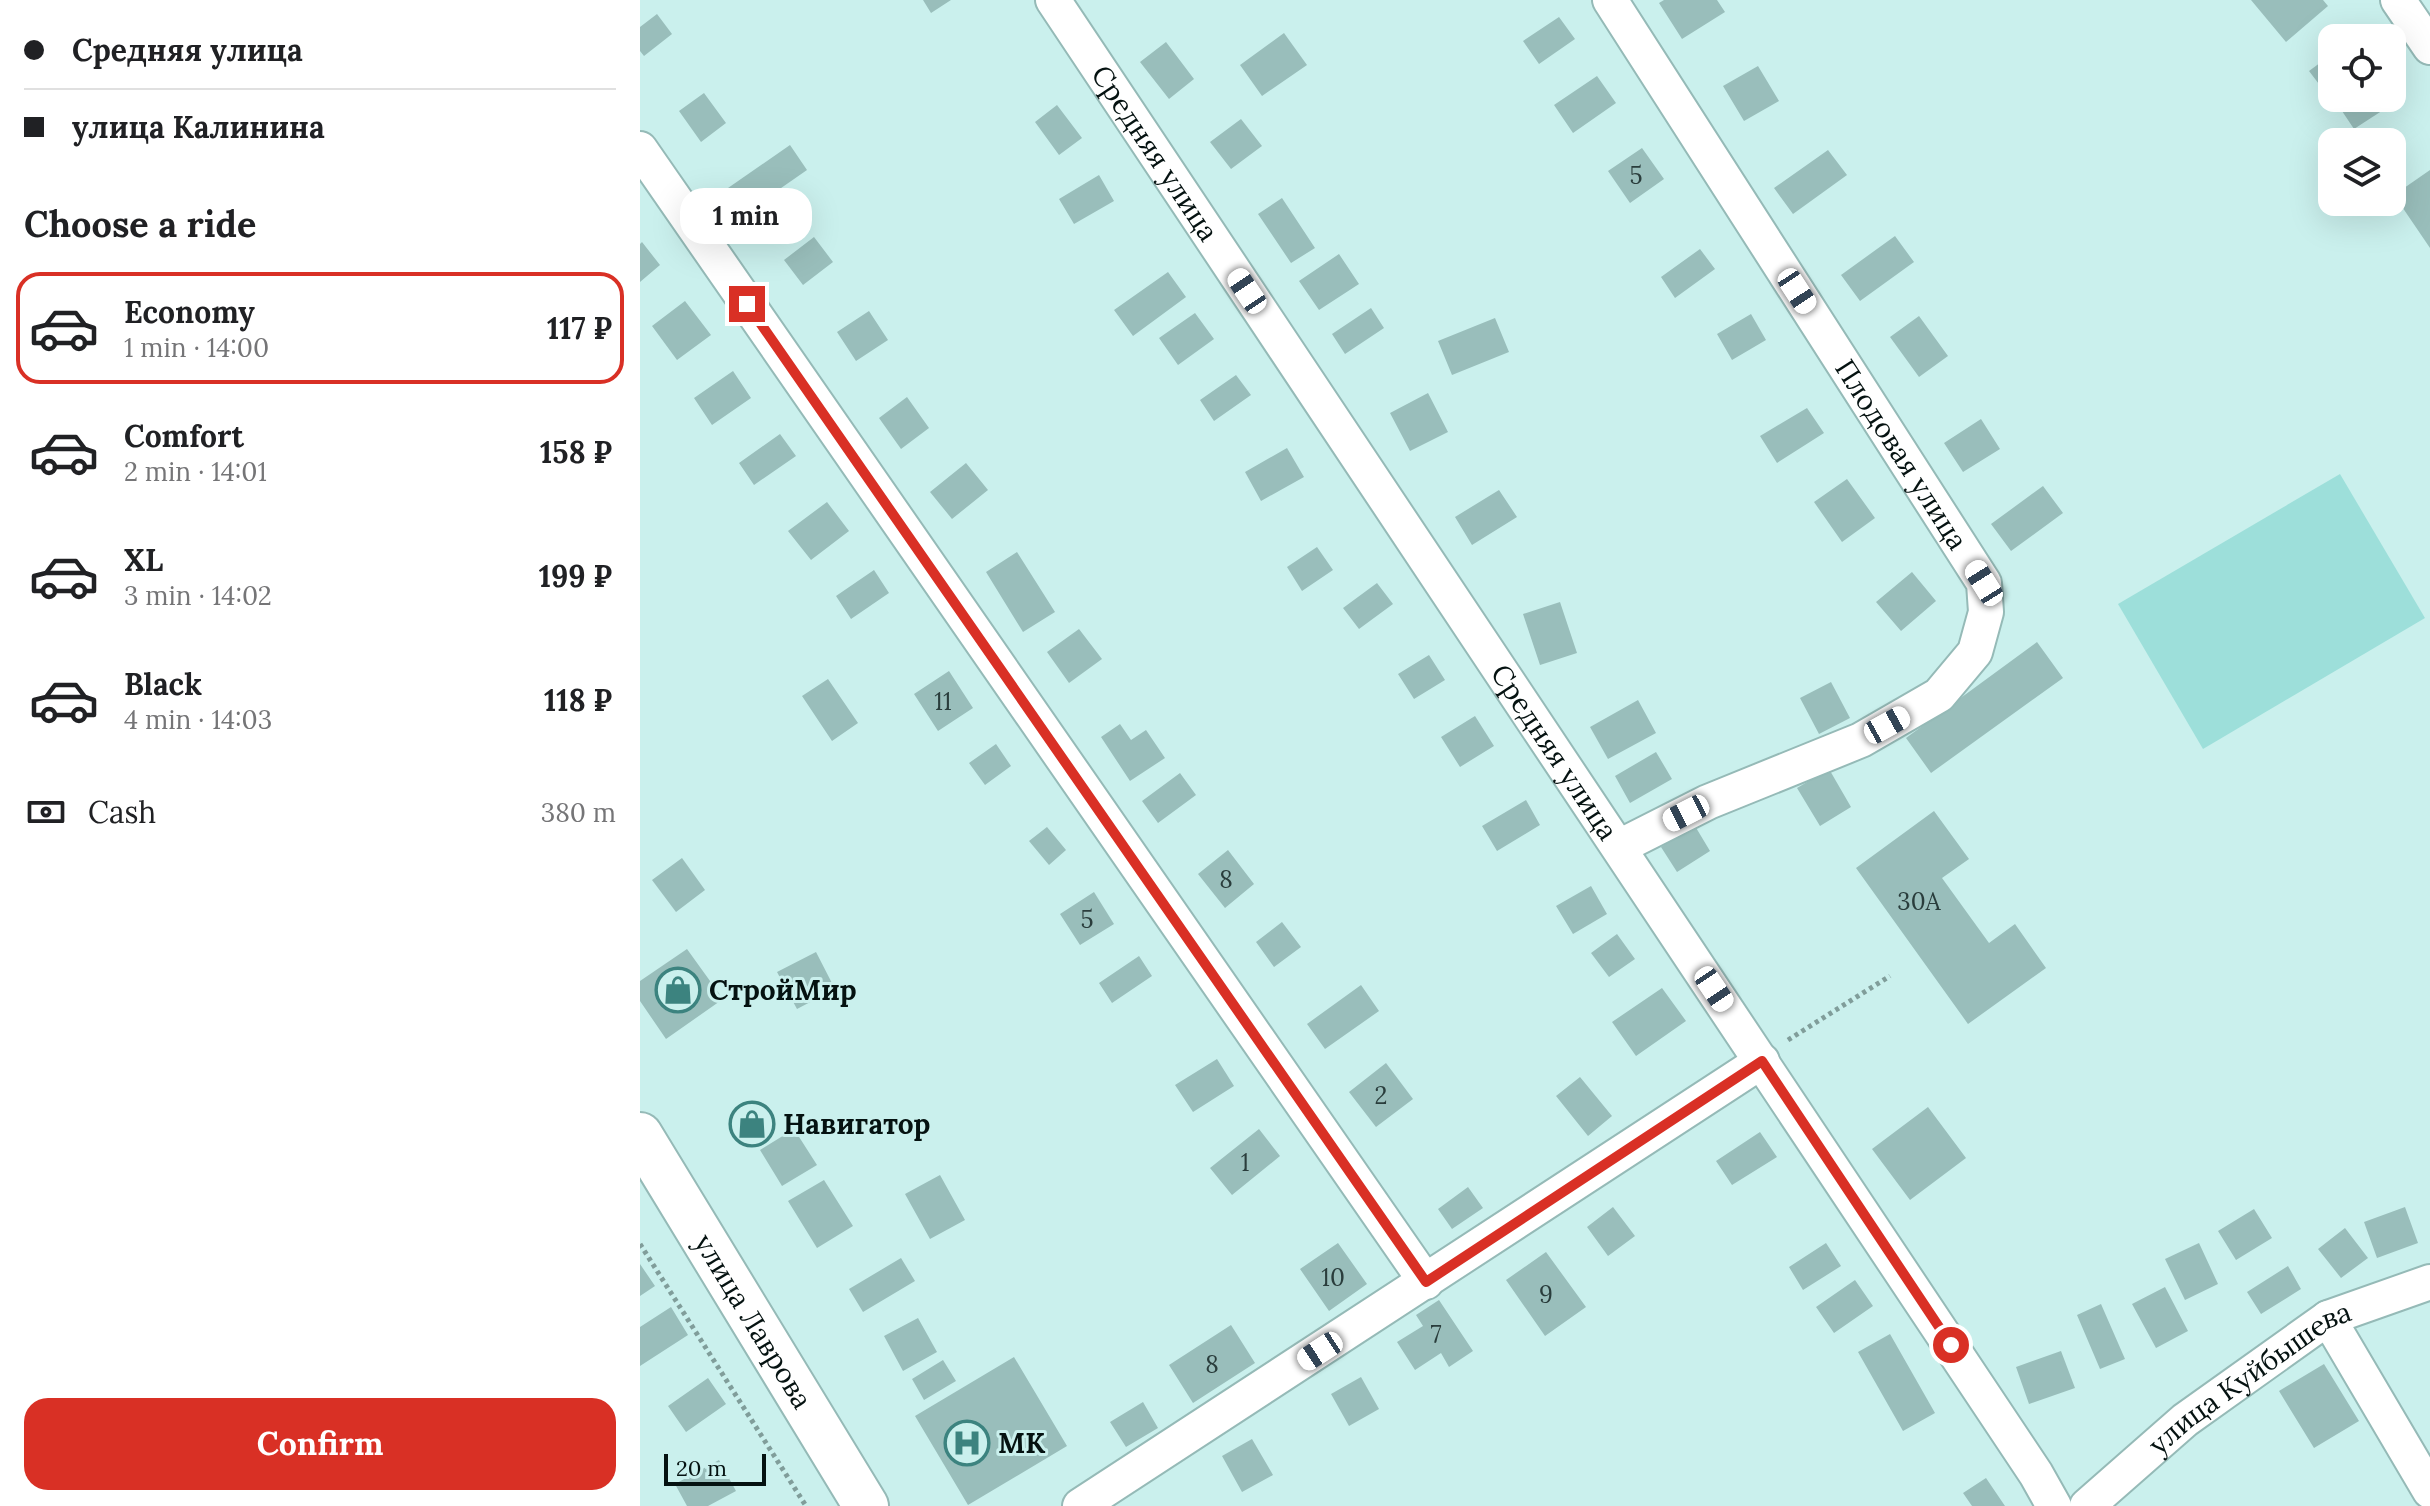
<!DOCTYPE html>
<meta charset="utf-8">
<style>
body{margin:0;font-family:Lora,serif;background:#f6f6f6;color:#202124;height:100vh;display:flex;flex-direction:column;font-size:30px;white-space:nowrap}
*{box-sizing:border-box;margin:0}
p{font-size:26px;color:#757577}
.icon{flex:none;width:44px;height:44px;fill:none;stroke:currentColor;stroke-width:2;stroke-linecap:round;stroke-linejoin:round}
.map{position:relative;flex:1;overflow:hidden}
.drawer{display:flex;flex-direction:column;background:#fff;width:640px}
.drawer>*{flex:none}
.top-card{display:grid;align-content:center;height:176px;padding:0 24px;background:#fff}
.fabs{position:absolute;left:1678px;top:24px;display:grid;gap:16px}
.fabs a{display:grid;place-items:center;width:88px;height:88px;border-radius:16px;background:#fff;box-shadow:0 8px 32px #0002;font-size:40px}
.scale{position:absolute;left:24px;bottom:20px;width:102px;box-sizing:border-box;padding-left:8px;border:4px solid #051211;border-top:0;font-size:22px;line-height:28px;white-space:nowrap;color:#051211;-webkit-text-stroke:6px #caf0ed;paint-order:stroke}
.end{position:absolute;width:36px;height:36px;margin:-18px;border:10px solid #d93025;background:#fff;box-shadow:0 0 0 4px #fff}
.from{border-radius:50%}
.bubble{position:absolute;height:56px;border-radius:24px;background:#fff;box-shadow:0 8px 32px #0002;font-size:26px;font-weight:700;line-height:56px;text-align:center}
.car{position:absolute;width:24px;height:48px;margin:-24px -12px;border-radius:10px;box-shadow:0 0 6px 2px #0007;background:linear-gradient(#fff 24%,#345 0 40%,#fff 0 76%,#345 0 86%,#fff 0)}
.top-card b{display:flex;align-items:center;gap:28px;height:76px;font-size:30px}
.top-card b+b{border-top:2px solid #e0e0e0}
.top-card i{width:20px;height:20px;background:#202124}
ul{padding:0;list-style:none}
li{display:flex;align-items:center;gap:24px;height:112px;margin:0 16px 12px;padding:0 8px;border:4px solid transparent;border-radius:24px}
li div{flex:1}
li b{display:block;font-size:30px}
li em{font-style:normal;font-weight:700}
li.selected{border-color:#d93025}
li>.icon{width:72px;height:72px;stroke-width:1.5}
h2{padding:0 24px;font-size:36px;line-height:96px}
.pay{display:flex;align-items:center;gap:20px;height:88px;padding:0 24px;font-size:30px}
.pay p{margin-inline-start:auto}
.primary-button{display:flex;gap:16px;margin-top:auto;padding:16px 24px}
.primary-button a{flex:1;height:92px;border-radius:24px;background:#d93025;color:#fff;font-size:32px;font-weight:700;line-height:92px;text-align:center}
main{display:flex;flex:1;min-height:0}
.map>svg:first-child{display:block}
</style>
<main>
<section class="drawer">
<div class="top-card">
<b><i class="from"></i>Средняя улица</b>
<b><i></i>улица Калинина</b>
</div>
<h2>Choose a ride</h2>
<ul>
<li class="selected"><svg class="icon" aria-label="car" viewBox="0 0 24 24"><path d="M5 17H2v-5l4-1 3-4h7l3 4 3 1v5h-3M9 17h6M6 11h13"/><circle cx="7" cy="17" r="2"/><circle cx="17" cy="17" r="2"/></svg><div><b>Economy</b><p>1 min · 14:00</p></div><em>117 ₽</em></li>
<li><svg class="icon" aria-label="car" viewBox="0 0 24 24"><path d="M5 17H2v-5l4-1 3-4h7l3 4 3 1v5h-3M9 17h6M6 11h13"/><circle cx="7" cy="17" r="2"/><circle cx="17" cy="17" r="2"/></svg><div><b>Comfort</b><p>2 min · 14:01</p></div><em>158 ₽</em></li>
<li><svg class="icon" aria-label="car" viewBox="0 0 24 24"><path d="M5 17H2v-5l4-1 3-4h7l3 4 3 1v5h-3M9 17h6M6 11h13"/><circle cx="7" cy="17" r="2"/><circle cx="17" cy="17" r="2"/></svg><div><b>XL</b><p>3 min · 14:02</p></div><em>199 ₽</em></li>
<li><svg class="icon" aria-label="car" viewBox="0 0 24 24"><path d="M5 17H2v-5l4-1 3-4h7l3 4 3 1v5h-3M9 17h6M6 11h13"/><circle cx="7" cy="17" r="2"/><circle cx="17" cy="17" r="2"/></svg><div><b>Black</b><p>4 min · 14:03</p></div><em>118 ₽</em></li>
</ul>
<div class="pay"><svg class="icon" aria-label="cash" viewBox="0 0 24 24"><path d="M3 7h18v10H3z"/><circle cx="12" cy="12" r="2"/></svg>Cash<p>380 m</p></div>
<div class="primary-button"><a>Confirm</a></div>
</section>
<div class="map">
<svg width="1790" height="1506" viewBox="0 0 1790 1506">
<rect width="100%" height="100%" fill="#caf0ed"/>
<path fill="#9ddfda" d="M1700,474L1785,618L1563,749L1478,604Z"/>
<path fill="#99bebb" d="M283,0H311L291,13Z
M1024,0H1077L1085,12L1042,39L1019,3Z
M1611,0H1683L1688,6L1646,42Z
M17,14L32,34L4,56L0,51V27Z
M919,17L935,39L899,64L883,41Z
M644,33L667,65L622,96L600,65Z
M526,42L554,79L529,99L500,62Z
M1692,54V93L1688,96L1669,71Z
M1118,66L1139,101L1104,121L1083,86Z
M957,76L976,103L933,133L914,105Z
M64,93L86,123L61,142L39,111Z
M1702,98H1751L1754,103L1714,129L1696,102Z
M417,105L442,138L419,155L395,122Z
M601,119L622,146L591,169L570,142Z
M150,145L167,170L105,213L88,188Z
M1002,148L1024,179L990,203L968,171Z
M1188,150L1207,175L1153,214L1134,188Z
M1790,170V248L1754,195Z
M459,175L474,201L434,224L419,199Z
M642,198L675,248L651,263L618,214Z
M1255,236L1274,262L1220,301L1201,275Z
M174,237L193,262L163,285L144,260Z
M2,242L20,265L0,282V244Z
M1060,249L1075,269L1035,298L1021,277Z
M699,254L719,284L679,310L659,281Z
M528,272L546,297L493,336L474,310Z
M45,301L71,335L37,360L12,326Z
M731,308L744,328L705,354L692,334Z
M229,311L248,340L216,361L197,332Z
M555,313L574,339L538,365L519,338Z
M1111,314L1126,340L1092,360L1077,334Z
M1279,316L1308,356L1279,377L1250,337Z
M855,318L869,352L812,375L798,341Z
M93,371L111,398L72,425L54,398Z
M596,375L611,395L574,421L560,400Z
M788,393L808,432L770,451L750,413Z
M267,397L289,428L261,449L239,418Z
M1167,408L1184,433L1137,463L1120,436Z
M1341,419L1360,449L1323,472L1304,443Z
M140,434L156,456L114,485L99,463Z
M647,448L664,477L621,501L605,472Z
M326,463L348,490L312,519L290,492Z
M1207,479L1235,518L1202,542L1174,502Z
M1403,486L1423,513L1371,551L1351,524Z
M859,490L877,517L832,545L815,517Z
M187,502L209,531L171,560L148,531Z
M677,547L693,570L662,591L647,567Z
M377,552L415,612L383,632L346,572Z
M234,570L249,593L211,619L196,596Z
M1272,572L1296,601L1261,631L1236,602Z
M737,583L753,604L719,629L703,608Z
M920,602L937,653L900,665L883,614Z
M439,629L462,659L429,683L407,652Z
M1397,642L1423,678L1291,773L1266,738Z
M789,655L805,680L774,699L758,674Z
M309,671L333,708L298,731L274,694Z
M188,679L218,723L192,741L162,696Z
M1191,682L1210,718L1179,734L1160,698Z
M998,700L1016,733L968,759L950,727Z
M835,716L854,746L820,767L801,737Z
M480,724L491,740L506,730L525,758L490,781L461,737Z
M356,744L371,766L345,785L329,763Z
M1016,752L1032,779L990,803L975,776Z
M1189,769L1211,807L1180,826L1157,788Z
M540,773L556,795L518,823L502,801Z
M886,800L900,825L857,851L842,826Z
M1294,811L1329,859L1302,878L1349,943L1375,924L1406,968L1328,1024L1216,868Z
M1055,826L1070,851L1037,872L1021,847Z
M407,827L426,850L409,865L389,841Z
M588,850L614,884L585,908L558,874Z
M42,858L65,890L36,912L12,880Z
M951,886L967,914L933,934L916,906Z
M454,892L474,924L440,945L420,914Z
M642,922L661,947L634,967L616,942Z
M977,934L995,959L969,977L951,953Z
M47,949L83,999L26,1039L0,1001V981Z
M176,952L195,989L157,1009L137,972Z
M499,956L512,976L472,1003L459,983Z
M721,985L739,1011L685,1049L667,1024Z
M1022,988L1046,1021L996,1056L972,1022Z
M577,1059L594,1086L553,1112L535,1085Z
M746,1063L773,1099L736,1127L709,1092Z
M940,1077L972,1116L948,1136L916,1096Z
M1288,1107L1326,1158L1270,1200L1232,1149Z
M154,1129L177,1165L142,1186L120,1150Z
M619,1129L640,1156L592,1195L570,1168Z
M1120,1132L1137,1157L1092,1185L1076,1161Z
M300,1175L325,1220L290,1239L265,1194Z
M184,1180L213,1226L177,1248L148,1201Z
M828,1187L843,1208L812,1229L798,1209Z
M973,1207L995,1236L968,1256L947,1227Z
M1765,1207L1778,1243L1737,1258L1724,1222Z
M1614,1209L1632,1238L1596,1260L1578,1231Z
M1705,1228L1728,1258L1701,1278L1678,1249Z
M698,1243L727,1284L689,1311L660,1269Z
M1186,1243L1201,1266L1163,1290L1149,1267Z
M1559,1243L1578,1284L1545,1300L1525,1259Z
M906,1252L946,1307L905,1336L866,1280Z
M261,1258L275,1281L223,1312L209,1289Z
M0,1264L15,1286L0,1296Z
M1648,1266L1661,1289L1621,1314L1607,1292Z
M1215,1280L1233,1306L1194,1333L1176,1307Z
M1525,1287L1548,1331L1516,1348L1492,1304Z
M799,1300L833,1351L809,1367L801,1353L775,1370L757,1342L783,1326L776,1315Z
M1461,1304L1485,1359L1460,1369L1437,1315Z
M31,1307L48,1335L0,1366V1327Z
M278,1318L297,1352L263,1371L244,1336Z
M591,1325L615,1363L553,1403L529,1365Z
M1250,1334L1295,1413L1263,1431L1218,1352Z
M1421,1351L1435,1388L1389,1404L1376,1367Z
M374,1357L427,1446L328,1505L275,1416Z
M303,1360L316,1381L284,1400L272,1379Z
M1684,1364L1719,1421L1674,1448L1639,1391Z
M721,1377L739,1409L709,1426L691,1394Z
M68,1378L86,1404L46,1432L28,1406Z
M503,1402L518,1428L486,1447L470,1422Z
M612,1439L633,1475L602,1492L582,1456Z
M79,1460L96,1491L68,1506H47L35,1484Z
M1346,1478L1365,1506H1332L1323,1493Z"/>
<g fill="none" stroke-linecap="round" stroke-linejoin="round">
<g stroke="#95bab7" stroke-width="38">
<g id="street">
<path id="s1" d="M413,0L1396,1474L1414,1506"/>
<path id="s2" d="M970,0L1344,583L1346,612L1335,652L1299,695L1221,740L1068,802L979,847"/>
<path d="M1758,0L1790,47"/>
<path d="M0,149L786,1282"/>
<path d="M1688,1318L1790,1491"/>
<path d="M440,1506L1122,1061"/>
<path id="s3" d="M1447,1506L1545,1420L1688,1318L1790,1282"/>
</g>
</g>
<g stroke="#95bab7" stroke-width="48">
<g id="secondary">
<path id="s4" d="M0,1135L226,1506"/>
</g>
</g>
<path stroke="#809d9a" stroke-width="5" stroke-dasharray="4 4" stroke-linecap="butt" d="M1148,1040L1250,976
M0,1244L166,1506"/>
<use href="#street" stroke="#fff" stroke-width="34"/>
<use href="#secondary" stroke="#fff" stroke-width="44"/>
</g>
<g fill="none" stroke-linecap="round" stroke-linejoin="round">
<path stroke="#d93025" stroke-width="10" d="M107,304L786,1282L1122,1061L1311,1345"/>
</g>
<defs>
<g id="shop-ring" transform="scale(2.3)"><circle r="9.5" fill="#caf0ed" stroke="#3c837f" stroke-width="1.5"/><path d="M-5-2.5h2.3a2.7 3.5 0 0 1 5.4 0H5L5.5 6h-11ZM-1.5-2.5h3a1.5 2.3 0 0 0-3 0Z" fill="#3c837f"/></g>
<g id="hospital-ring" transform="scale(2.3)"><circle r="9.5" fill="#caf0ed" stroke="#3c837f" stroke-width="1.5"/><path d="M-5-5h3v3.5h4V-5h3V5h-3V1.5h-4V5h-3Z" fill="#3c837f"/></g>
</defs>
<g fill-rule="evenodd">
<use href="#shop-ring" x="38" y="990"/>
<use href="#shop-ring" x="112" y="1124"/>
<use href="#hospital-ring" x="327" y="1443"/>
</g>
<g text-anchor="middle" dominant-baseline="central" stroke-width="6" stroke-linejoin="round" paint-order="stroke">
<g font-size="24" fill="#2a3d3c">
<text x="996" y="175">5</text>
<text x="303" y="701">11</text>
<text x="586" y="879">8</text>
<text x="1279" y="901">30А</text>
<text x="447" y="919">5</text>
<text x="741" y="1095">2</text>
<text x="605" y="1162">1</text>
<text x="693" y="1277">10</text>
<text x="906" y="1294">9</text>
<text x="796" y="1334">7</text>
<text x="572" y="1364">8</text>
</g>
<g font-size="28" fill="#051211" stroke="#caf0ed">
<text stroke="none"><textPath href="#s1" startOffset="184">Средняя улица</textPath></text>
<text stroke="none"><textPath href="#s2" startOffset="540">Плодовая улица</textPath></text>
<text stroke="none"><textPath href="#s1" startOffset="904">Средняя улица</textPath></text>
<text stroke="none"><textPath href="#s4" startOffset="218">улица Лаврова</textPath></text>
<text stroke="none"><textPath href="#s3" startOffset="208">улица Куйбышева</textPath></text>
</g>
<g font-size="28" font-weight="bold" fill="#051211" stroke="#caf0ed" text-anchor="start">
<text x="69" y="990">СтройМир</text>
<text x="143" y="1124">Навигатор</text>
<text x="358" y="1443">МК</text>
</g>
</g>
</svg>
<div class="fabs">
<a><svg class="icon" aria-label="locate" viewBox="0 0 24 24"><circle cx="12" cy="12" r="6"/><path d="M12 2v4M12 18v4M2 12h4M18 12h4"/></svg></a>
<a><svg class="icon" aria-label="layers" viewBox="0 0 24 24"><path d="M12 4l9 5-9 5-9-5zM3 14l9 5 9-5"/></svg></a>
</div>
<div class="scale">20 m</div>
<i class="end from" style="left:1311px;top:1345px"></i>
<i class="end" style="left:107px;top:304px"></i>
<div class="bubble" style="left:40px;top:188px;width:132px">1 min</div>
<i class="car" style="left:607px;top:291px;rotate:326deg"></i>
<i class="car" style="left:1157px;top:291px;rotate:147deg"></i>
<i class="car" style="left:1344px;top:583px;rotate:328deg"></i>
<i class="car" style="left:1247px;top:725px;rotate:61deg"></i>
<i class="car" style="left:1046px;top:813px;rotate:243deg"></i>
<i class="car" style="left:1074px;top:989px;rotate:146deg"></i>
<i class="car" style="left:680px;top:1351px;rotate:237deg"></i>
</div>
</main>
